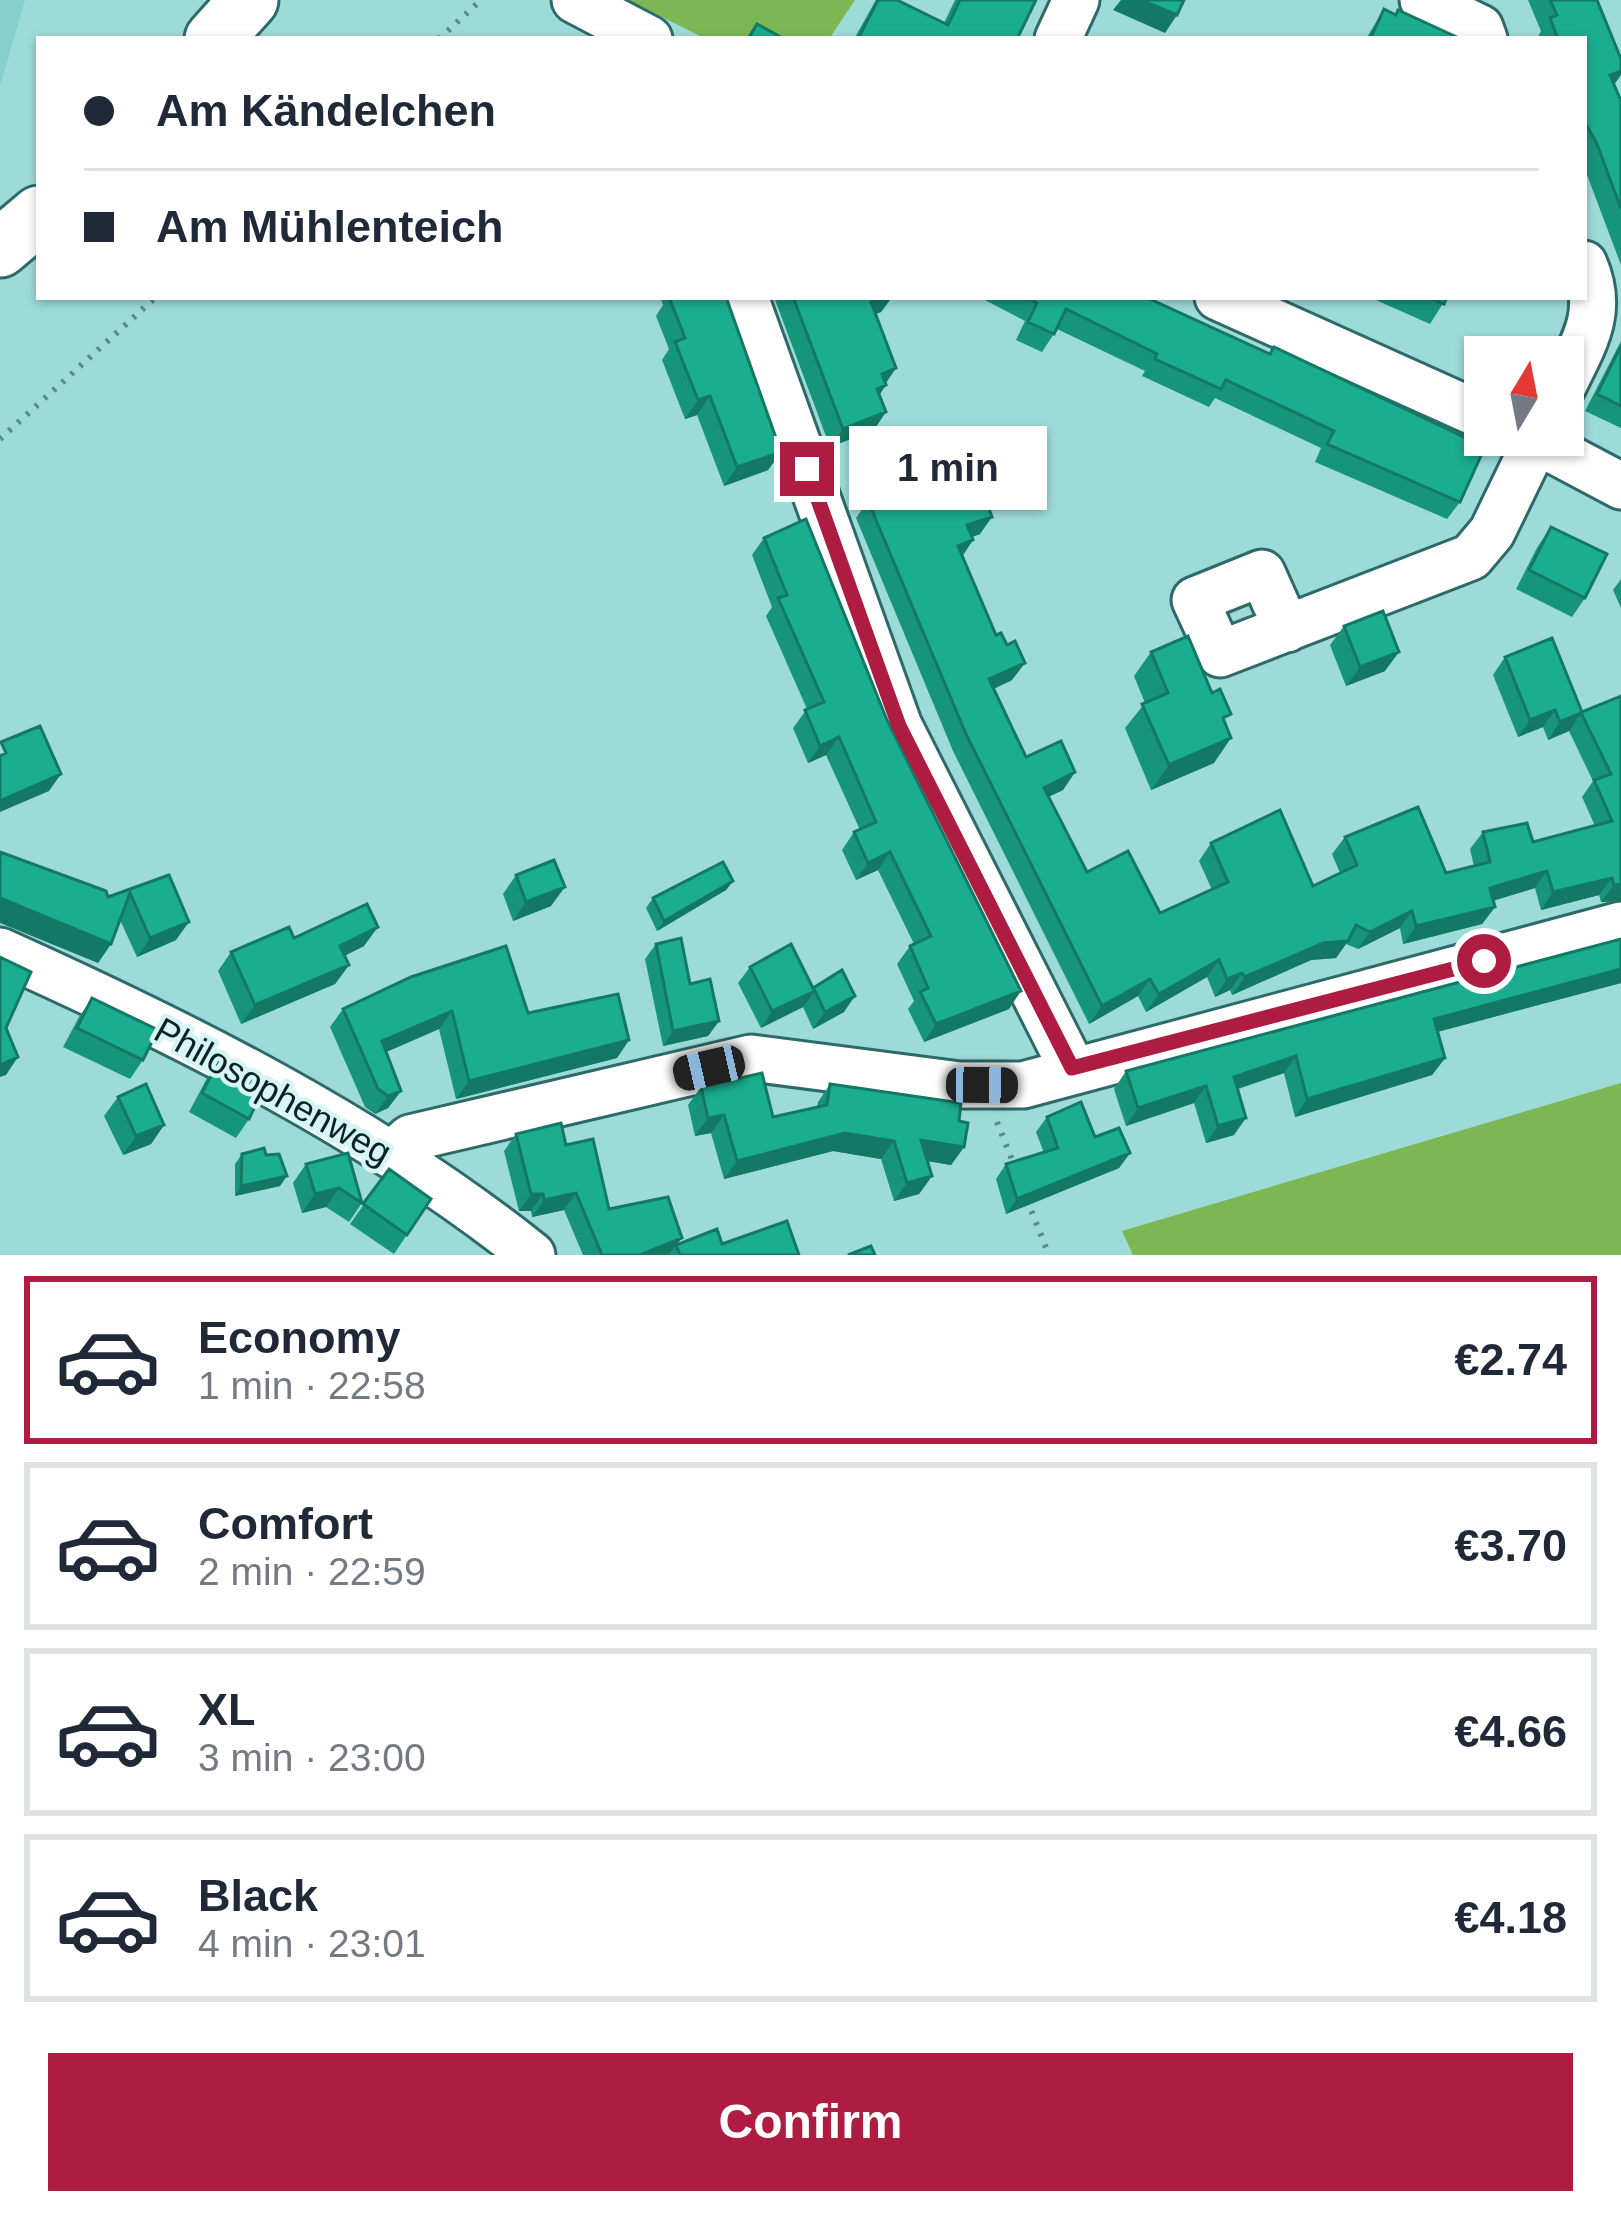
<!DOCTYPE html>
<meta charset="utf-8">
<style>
body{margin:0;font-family:Arial,sans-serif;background:#f2f2f3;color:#1f2937;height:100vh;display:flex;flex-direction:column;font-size:45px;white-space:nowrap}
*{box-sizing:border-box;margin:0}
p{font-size:39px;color:#747a83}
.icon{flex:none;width:66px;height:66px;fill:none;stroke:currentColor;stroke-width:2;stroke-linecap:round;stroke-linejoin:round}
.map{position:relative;height:1255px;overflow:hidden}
.side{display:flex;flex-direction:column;background:#fff;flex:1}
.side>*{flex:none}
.guide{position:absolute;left:36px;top:36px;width:1551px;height:264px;border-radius:0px;box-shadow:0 3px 9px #0004;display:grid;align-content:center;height:264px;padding:0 48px;background:#fff}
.needle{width:78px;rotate:10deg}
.controls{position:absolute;left:1464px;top:336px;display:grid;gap:24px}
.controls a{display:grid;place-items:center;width:120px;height:120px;border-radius:0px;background:#fff;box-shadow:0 3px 9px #0004;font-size:60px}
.end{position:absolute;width:54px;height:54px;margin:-27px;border:15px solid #af1c42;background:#fff;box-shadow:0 0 0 6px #fff}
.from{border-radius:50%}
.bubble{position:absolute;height:84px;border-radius:0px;background:#fff;box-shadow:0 3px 9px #0004;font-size:39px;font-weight:700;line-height:84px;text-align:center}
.car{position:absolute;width:36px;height:72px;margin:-36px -18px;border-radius:15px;box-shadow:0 0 9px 3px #0007;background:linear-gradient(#222 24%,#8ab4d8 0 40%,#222 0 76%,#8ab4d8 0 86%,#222 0)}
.guide b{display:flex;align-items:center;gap:42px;height:114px;font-size:45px}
.guide b+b{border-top:3px solid #e0e1e3}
.guide i{width:30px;height:30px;background:#1f2937}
ul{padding:21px 0 0;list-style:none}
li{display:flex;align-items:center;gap:36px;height:168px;margin:0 24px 18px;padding:0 24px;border:6px solid #e0e1e3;border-radius:0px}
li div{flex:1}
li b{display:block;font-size:45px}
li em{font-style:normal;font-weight:700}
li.selected{border-color:#af1c42}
li>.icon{width:108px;height:108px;stroke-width:1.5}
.button{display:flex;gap:24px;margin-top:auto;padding:24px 48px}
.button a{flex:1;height:138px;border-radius:0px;background:#af1c42;color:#fff;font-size:48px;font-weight:700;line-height:138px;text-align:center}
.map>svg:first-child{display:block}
</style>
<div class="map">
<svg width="1621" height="1255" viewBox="0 0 1621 1255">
<rect width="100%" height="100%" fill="#9ddbd9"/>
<path fill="#86cfcd" d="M0,0H25L0,86Z"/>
<path fill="#7db753" d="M628,0H855L829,39H706Z
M1621,1083V1255H1133L1122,1231Z"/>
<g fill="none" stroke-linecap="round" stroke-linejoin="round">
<g stroke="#2d6a69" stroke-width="51">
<path id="minor" d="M575,0L649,39
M1423,0L1480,28L1484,39
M1058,39L1076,0
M745,297L899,726L1072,1068
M1218,297L1485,417
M1563,386C1584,342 1605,312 1584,264
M1525,435L1621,486
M1287,629L1262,573L1195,600L1220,654L1471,557L1492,532L1539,435
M0,951C185,1034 373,1128 532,1255
M391,1155L410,1138L751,1058L960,1085H1023L1621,925"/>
</g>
<g stroke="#2d6a69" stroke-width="63">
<path id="major" d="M214,39L249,0
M0,248L39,215"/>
</g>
<path stroke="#5c8a89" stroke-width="6" stroke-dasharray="3 9" stroke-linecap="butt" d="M439,39L481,0
M0,439L156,297
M997,1122L1014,1165
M1027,1200L1049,1255"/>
<use href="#minor" stroke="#fff" stroke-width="45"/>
<use href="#major" stroke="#fff" stroke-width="57"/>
</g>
<path fill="#17957b" d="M876,0H897L944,23L955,0H1036L1017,39H854Z
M1528,0H1597L1614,85L1621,101V265L1584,167V39H1537L1541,31Z
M1384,9L1461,39H1366Z
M660,297H726L781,452L768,470L724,486L697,415L685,419L662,360L669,349L656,316L663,305Z
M774,297H892L881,312L876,314L886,385L879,394L874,430L830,447Z
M979,297H1151L1150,299L1269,354L1274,347L1460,502L1447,519L1315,462L1321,448L1215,398L1209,407L1142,376L1145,371L1057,329L1042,352L1016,340L1025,321Z
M1369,297H1447L1430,324Z
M1621,341V428L1585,411Z
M868,501L940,504L980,534L972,537L973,540L962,556L1012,680L994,689L1026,757L1075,772L1063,790L1048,797L1087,872L1160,913L1212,890L1199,861L1211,843L1313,886L1340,873L1332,854L1345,837L1446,873L1474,866L1470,849L1483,832L1533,842L1595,826L1582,797L1593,781L1569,731L1548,740L1543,727L1518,737L1493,675L1505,657L1582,712L1621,696V901L1601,902L1599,895L1541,910L1535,888L1493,901L1495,907L1482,924L1403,944L1400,928L1358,949L1346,944L1336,958L1311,960L1232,995L1230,990L1215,997L1207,977L1146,1012L1138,996L1089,1024L953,751L856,518Z
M1551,527L1585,598L1572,617L1516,589L1538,546Z
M764,538L887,720L1009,1009L924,1042L908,1009L914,1001L897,964L910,946L914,944L878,870L856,880L842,850L854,832L860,830L826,755L808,763L793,728L807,709L766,616L772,607L752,555Z
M1621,579V608L1613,590Z
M1344,626L1385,671L1346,686L1330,645Z
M1151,652L1225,722L1214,763L1151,790L1125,728L1145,703L1134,676Z
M169,875L176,940L137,957L120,920L111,944L98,963L108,897Z
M516,875L551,906L513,921L503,894Z
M733,881L726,890L657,931L646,908L653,898Z
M294,938L364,946L344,956L349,965L335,984L241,1024L218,971L231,952Z
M1621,939V983L1437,1032L1445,1058L1432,1075L1295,1117L1284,1073L1238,1089L1234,1135L1206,1143L1194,1103L1126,1126L1114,1089L1126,1071Z
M656,944L719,1021L708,1036L663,1046L645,959Z
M750,967L813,988L844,1012L813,1029L803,1007L761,1028L738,983Z
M92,998L143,1060L130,1079L63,1047L79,1017Z
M343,1009L528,1013L629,1040L617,1058L456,1099L439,1029L386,1052L401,1091L388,1108L375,1114L365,1107L330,1027Z
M219,1061L253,1093L249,1119L236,1138L189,1112L206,1080Z
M830,1084L959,1121L964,1147L951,1165L928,1161L932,1176L919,1194L894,1201L881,1159L833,1151L724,1179L711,1133L695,1136L688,1105L701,1087L773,1117L817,1107L818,1102Z
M118,1097L164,1125L151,1144L123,1155L104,1116Z
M1047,1117L1130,1153L1119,1168L1006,1214L996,1179L1006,1164L1044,1153L1036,1132Z
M516,1134L566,1145L609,1209L682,1238L677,1244H722L799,1255H583L564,1210L532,1217L531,1211H519L504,1151Z
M242,1154L266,1155L280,1186L235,1196V1164Z
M306,1164L362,1203L349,1222L326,1207L302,1213L293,1183Z
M389,1169L431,1199L394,1254L350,1224Z"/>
<path fill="#137964" d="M1121,0H1141L1177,15L1165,33L1113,10Z
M1621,71V75L1611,89L1610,75Z
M886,297H892L881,312L859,320L871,302Z
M896,368L884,386L886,385L874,403L882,374Z
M710,396L697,415L685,419L698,400Z
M886,412L874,430L830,447L843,429Z
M781,452L768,470L724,486L737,467Z
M992,517L980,534L955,543L967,525Z
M973,540L961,558L958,546Z
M1399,652L1385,671L1346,686L1360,667Z
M1025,663L1012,680L977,696L989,679Z
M1555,710L1543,727L1518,737L1530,720Z
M1581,713L1569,731L1548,740L1560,722Z
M839,737L826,755L808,763L820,746Z
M1231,738L1214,763L1151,790L1169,765Z
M1075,772L1063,790L1031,805L1044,788Z
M61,774L49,791L0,812V801Z
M890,852L878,870L856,880L868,863Z
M1547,871L1535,888L1478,905L1490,888Z
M1612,878L1599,895L1541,910L1553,892Z
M733,881L726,890L657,931L664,921Z
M1621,884V901L1601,902L1614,885Z
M565,887L551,906L513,921L526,902Z
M0,898L111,944L98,963L0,923Z
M1495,907L1482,924L1403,944L1416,926Z
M1412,911L1400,928L1358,949L1370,932Z
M189,922L176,940L137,957L150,938Z
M378,927L364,946L326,965L340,946Z
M1348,941L1336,958L1311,960L1232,995L1245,977L1323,943Z
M1219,960L1207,977L1146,1012L1159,994Z
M349,965L335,984L241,1024L255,1005Z
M1621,969V983L1422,1036L1434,1019Z
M1242,973L1230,990L1215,997L1227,979Z
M1150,979L1138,996L1089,1024L1102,1006Z
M815,991L803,1007L761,1028L772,1011Z
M1021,991L1009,1009L924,1042L936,1024Z
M855,996L844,1012L813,1029L825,1012Z
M452,1011L439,1029L370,1059L382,1041Z
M719,1021L708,1036L663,1046L673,1031Z
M629,1040L617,1058L456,1099L469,1081Z
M1296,1056L1284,1073L1222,1094L1234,1077Z
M18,1057L6,1075L0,1077V1065Z
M1445,1058L1432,1075L1295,1117L1307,1099Z
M1206,1086L1194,1103L1126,1126L1138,1108Z
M401,1091L388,1108L375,1114L388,1096Z
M724,1115L711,1133L695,1136L708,1118Z
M1246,1118L1234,1135L1206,1143L1218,1126Z
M164,1125L151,1144L123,1155L136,1136Z
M845,1133L894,1141L881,1159L833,1151L724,1179L737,1161Z
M921,1140L964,1147L951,1165L909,1158Z
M1130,1153L1119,1168L1006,1214L1017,1199Z
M287,1176L280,1186L235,1196L241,1186Z
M932,1176L919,1194L894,1201L907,1183Z
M339,1188L326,1207L302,1213L315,1194Z
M576,1193L564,1210L532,1217L544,1200Z
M531,1194H543L531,1211H519Z
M682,1238L668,1255H640Z"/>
<path fill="#1bad8f" stroke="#137964" stroke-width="3" d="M878,0H897L948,25L960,0H1036L1017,39H858Z
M1141,0H1184L1177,15Z
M1550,0H1597L1621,59V71L1610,75L1621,101V209L1597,144L1584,121V39H1558L1550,18L1557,15Z
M1384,9L1396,15L1398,10L1461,39H1370Z
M757,24L781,37L779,39H748Z
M669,297H726L781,452L737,467L710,396L698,400L675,342L685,338Z
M793,297H886L871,302L896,368L882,374L886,385L877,389L886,412L843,429Z
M1026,297H1151L1150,299L1270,354L1274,347L1485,447L1460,502L1327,444L1334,431L1226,380L1221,389L1155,359L1157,354L1066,309L1054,334L1028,322L1037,303Z
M1427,297H1447L1444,304Z
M1621,346V406L1597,394Z
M930,477L940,504L982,489L992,517L967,525L973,540L958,546L996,635L1001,633L1007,645L1015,641L1025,663L989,679L1026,757L1061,741L1075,772L1044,788L1087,872L1128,851L1160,913L1228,882L1211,843L1280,810L1313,886L1357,865L1345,837L1418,807L1446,873L1490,862L1483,832L1527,823L1533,842L1612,821L1594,780L1611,774L1581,713L1560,722L1555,710L1530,720L1505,657L1552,638L1582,712L1621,696V884L1614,885L1612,878L1553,892L1547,871L1490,888L1495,907L1416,926L1412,911L1370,932L1356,925L1348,941L1323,943L1245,977L1242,973L1227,979L1219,960L1159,994L1150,979L1102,1006L966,734L868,501Z
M806,519L887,720L1021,991L936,1024L920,992L928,988L910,946L931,936L890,852L868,863L854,832L876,822L839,737L820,746L805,710L824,702L778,598L787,595L764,538Z
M1551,527L1607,554L1585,598L1529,570Z
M1383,611L1399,652L1360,667L1344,626Z
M1188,636L1212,693L1220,689L1231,714L1223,718L1231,738L1169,765L1142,704L1168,693L1151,652Z
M40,726L61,774L0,801V756L6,753L1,742Z
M0,852L106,891L108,897L169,875L189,922L150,938L130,893L111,944L0,898Z
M554,860L565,887L526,902L516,875Z
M723,862L733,881L664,921L653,898Z
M367,904L378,927L340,946L349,965L255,1005L231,952L289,927L294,938Z
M681,938L690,984L710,979L719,1021L673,1031L656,944Z
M1621,939V969L1434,1019L1445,1058L1307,1099L1296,1056L1234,1077L1246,1118L1218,1126L1206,1086L1138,1108L1126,1071Z
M791,944L813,988L842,970L855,996L825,1012L815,991L772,1011L750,967Z
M506,946L528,1013L618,994L629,1040L469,1081L452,1011L382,1041L401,1091L388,1096L378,1089L343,1009L411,977Z
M0,957L31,972L6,1028L18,1057L0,1065Z
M92,998L158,1030L143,1060L77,1028Z
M219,1061L259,1082L253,1093L260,1096L249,1119L202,1093Z
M762,1073L773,1117L827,1105L830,1084L961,1103L959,1121L968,1123L964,1147L921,1140L932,1176L907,1183L894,1141L845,1133L737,1161L724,1115L708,1118L701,1087Z
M146,1084L164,1125L136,1136L118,1097Z
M1081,1102L1095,1137L1119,1128L1130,1153L1017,1199L1006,1164L1058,1148L1047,1117Z
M561,1123L566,1145L593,1139L609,1209L668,1197L682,1238L640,1255H602L576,1193L544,1200L543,1194H531L516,1134Z
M264,1148L266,1155L279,1154L287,1176L241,1186L242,1154Z
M348,1153L362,1203L339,1188L315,1194L306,1164Z
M389,1169L431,1199L407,1235L363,1204Z
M787,1221L799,1255H680L676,1245L717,1229L722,1244Z
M871,1246L875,1255H848Z"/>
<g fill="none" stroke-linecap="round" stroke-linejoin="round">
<path stroke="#af1c42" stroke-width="15" d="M807,469L899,726L1072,1068L1484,961"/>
</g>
<g text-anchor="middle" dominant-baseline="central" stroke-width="9" stroke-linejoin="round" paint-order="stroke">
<g font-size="36" fill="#0a2424" stroke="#d7f5f4">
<text transform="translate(273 1091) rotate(29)">Philosophenweg</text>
</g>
</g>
</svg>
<div class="controls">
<a><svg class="needle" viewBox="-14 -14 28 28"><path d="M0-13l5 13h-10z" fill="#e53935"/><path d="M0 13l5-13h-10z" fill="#747a83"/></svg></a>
</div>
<i class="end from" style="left:1484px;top:961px"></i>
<i class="end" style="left:807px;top:469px"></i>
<div class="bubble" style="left:849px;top:426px;width:198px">1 min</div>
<i class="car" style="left:709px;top:1068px;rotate:257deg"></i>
<i class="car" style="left:982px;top:1085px;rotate:91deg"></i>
<div class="guide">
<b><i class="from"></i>Am Kändelchen</b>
<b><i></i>Am Mühlenteich</b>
</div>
</div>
<section class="side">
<ul>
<li class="selected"><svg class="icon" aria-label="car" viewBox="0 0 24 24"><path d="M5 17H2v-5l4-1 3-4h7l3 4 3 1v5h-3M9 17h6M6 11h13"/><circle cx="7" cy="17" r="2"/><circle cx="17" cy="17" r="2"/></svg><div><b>Economy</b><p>1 min · 22:58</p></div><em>€2.74</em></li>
<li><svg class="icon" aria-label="car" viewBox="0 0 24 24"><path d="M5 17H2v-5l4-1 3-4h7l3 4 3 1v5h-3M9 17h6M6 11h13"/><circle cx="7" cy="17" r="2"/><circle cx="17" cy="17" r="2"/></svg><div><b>Comfort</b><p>2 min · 22:59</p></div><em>€3.70</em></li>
<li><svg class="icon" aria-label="car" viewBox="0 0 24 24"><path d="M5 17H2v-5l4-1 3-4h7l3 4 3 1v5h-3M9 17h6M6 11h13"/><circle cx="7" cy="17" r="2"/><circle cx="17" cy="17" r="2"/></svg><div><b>XL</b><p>3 min · 23:00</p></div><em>€4.66</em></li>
<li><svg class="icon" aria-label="car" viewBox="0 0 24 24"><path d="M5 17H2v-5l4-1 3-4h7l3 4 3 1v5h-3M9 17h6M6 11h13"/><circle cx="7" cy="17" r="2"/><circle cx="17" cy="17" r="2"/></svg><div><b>Black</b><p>4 min · 23:01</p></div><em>€4.18</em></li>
</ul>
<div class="button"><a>Confirm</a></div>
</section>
